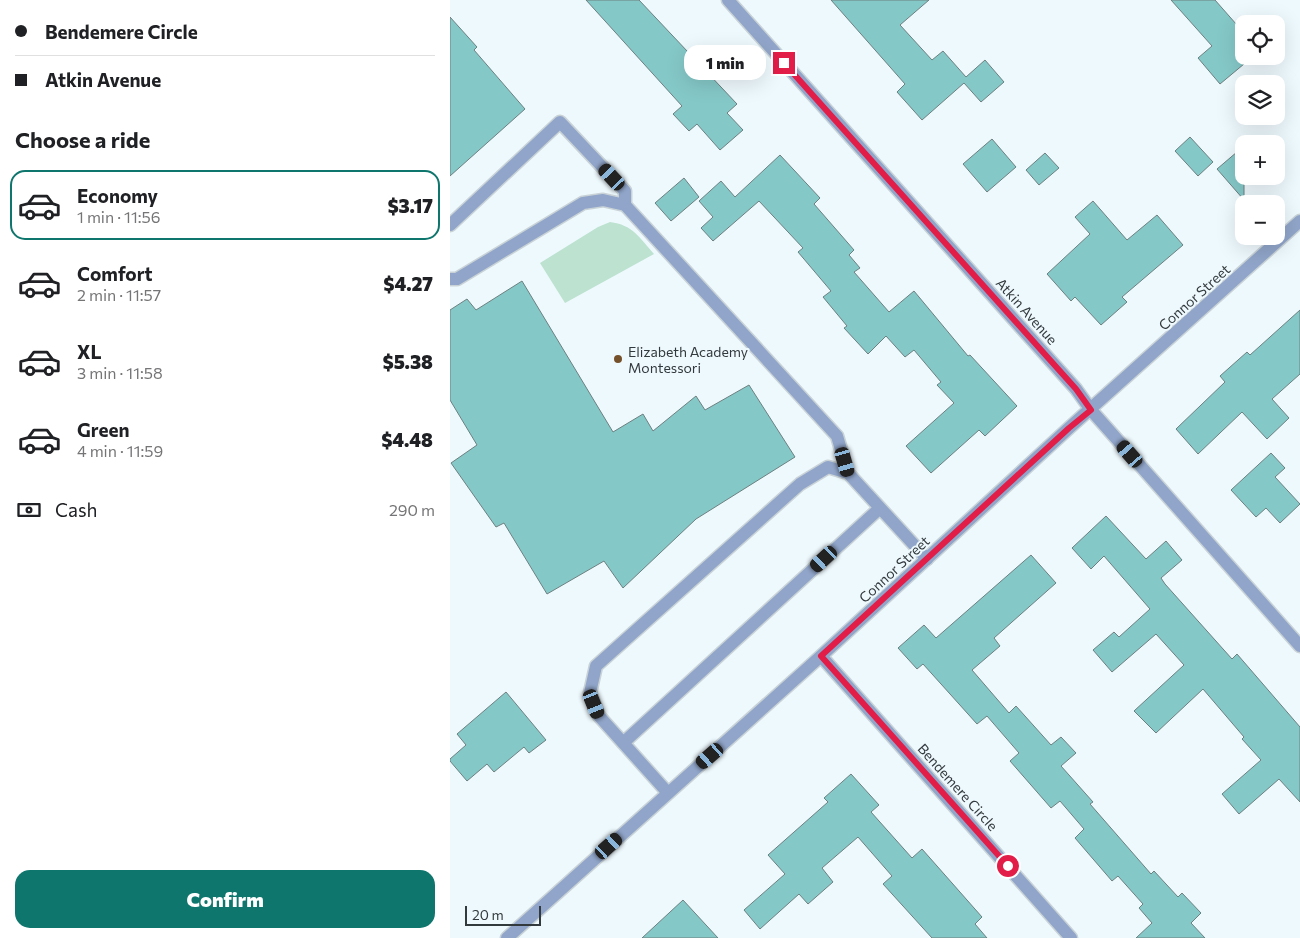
<!DOCTYPE html>
<meta charset="utf-8">
<style>
body{margin:0;font-family:Commissioner,sans-serif;background:#f2f2f2;color:#202124;height:100vh;display:flex;flex-direction:column;font-size:19px;white-space:nowrap}
*{box-sizing:border-box;margin:0}
p{font-size:16px;color:#757577}
.icon{flex:none;width:28px;height:28px;fill:none;stroke:currentColor;stroke-width:2;stroke-linecap:round;stroke-linejoin:round}
.map{position:relative;flex:1;overflow:hidden}
.sheet{display:flex;flex-direction:column;background:#fff;width:450px}
.sheet>*{flex:none}
.hud{display:grid;align-content:center;height:110px;padding:0 15px;background:#fff}
.tools{position:absolute;left:785px;top:15px;display:grid;gap:10px}
.tools a{display:grid;place-items:center;width:50px;height:50px;border-radius:10px;background:#fff;box-shadow:0 5px 20px #0002;font-size:25px}
.scale{position:absolute;left:15px;bottom:12px;width:76px;box-sizing:border-box;padding-left:5px;border:2px solid #333a3d;border-top:0;font-size:14px;line-height:18px;white-space:nowrap;color:#333a3d;-webkit-text-stroke:4px #eef9fe;paint-order:stroke}
.end{position:absolute;width:22px;height:22px;margin:-11px;border:6px solid #e11d48;background:#fff;box-shadow:0 0 0 2px #fff}
.from{border-radius:50%}
.bubble{position:absolute;height:35px;border-radius:15px;background:#fff;box-shadow:0 5px 20px #0002;font-size:16px;font-weight:800;line-height:35px;text-align:center}
.car{position:absolute;width:15px;height:30px;margin:-15px -8px;border-radius:6px;box-shadow:0 0 4px 1px #0007;background:linear-gradient(#222 24%,#8ab4d8 0 40%,#222 0 76%,#8ab4d8 0 86%,#222 0)}
.hud b{display:flex;align-items:center;gap:18px;height:48px;font-size:19px}
.hud b+b{border-top:1px solid #e0e0e0}
.hud i{width:12px;height:12px;background:#202124}
ul{padding:0;list-style:none}
li{display:flex;align-items:center;gap:15px;height:70px;margin:0 10px 8px;padding:0 5px;border:2px solid transparent;border-radius:15px}
li div{flex:1}
li b{display:block;font-size:19px}
li em{font-style:normal;font-weight:800}
li.active{border-color:#0f766e}
li>.icon{width:45px;height:45px;stroke-width:1.5}
h2{padding:0 15px;font-size:22px;line-height:60px}
.pay{display:flex;align-items:center;gap:12px;height:55px;padding:0 15px;font-size:19px}
.pay p{margin-inline-start:auto}
.button{display:flex;gap:10px;margin-top:auto;padding:10px 15px}
.button a{flex:1;height:58px;border-radius:15px;background:#0f766e;color:#fff;font-size:20px;font-weight:800;line-height:58px;text-align:center}
main{display:flex;flex:1;min-height:0}
.map>svg:first-child{display:block}
</style>
<main>
<section class="sheet">
<div class="hud">
<b><i class="from"></i>Bendemere Circle</b>
<b><i></i>Atkin Avenue</b>
</div>
<h2>Choose a ride</h2>
<ul>
<li class="active"><svg class="icon" aria-label="car" viewBox="0 0 24 24"><path d="M5 17H2v-5l4-1 3-4h7l3 4 3 1v5h-3M9 17h6M6 11h13"/><circle cx="7" cy="17" r="2"/><circle cx="17" cy="17" r="2"/></svg><div><b>Economy</b><p>1 min · 11:56</p></div><em>$3.17</em></li>
<li><svg class="icon" aria-label="car" viewBox="0 0 24 24"><path d="M5 17H2v-5l4-1 3-4h7l3 4 3 1v5h-3M9 17h6M6 11h13"/><circle cx="7" cy="17" r="2"/><circle cx="17" cy="17" r="2"/></svg><div><b>Comfort</b><p>2 min · 11:57</p></div><em>$4.27</em></li>
<li><svg class="icon" aria-label="car" viewBox="0 0 24 24"><path d="M5 17H2v-5l4-1 3-4h7l3 4 3 1v5h-3M9 17h6M6 11h13"/><circle cx="7" cy="17" r="2"/><circle cx="17" cy="17" r="2"/></svg><div><b>XL</b><p>3 min · 11:58</p></div><em>$5.38</em></li>
<li><svg class="icon" aria-label="car" viewBox="0 0 24 24"><path d="M5 17H2v-5l4-1 3-4h7l3 4 3 1v5h-3M9 17h6M6 11h13"/><circle cx="7" cy="17" r="2"/><circle cx="17" cy="17" r="2"/></svg><div><b>Green</b><p>4 min · 11:59</p></div><em>$4.48</em></li>
</ul>
<div class="pay"><svg class="icon" aria-label="cash" viewBox="0 0 24 24"><path d="M3 7h18v10H3z"/><circle cx="12" cy="12" r="2"/></svg>Cash<p>290 m</p></div>
<div class="button"><a>Confirm</a></div>
</section>
<div class="map">
<svg width="850" height="938" viewBox="0 0 850 938">
<rect width="100%" height="100%" fill="#eef9fe"/>
<path fill="#bde2d0" d="M160,222C183,225 189,237 204,254L115,303L90,263L148,227Z"/>
<path fill="#85c8c8" stroke="#6d8080" d="M136,0H189L287,104L277,113L293,130L270,150L247,124L239,131L223,114L232,106Z
M381,0H479L450,25L482,60L493,51L516,77L535,60L554,82L531,102L514,83L472,120L447,92L455,84Z
M721,0H765L794,33V64L770,84L748,58L762,46Z
M0,17L27,47L24,50L75,109L0,176Z
M740,137L763,162L748,176L725,151Z
M542,139L566,167L537,192L513,164Z
M794,146V200L767,169Z
M595,153L609,168L589,185L576,170Z
M330,155L370,198L364,204L404,250L399,255L410,268L404,272L439,312L464,291L518,356L520,355L567,406L535,436L529,430L481,473L456,446L504,403L487,385L491,382L464,350L455,357L436,336L418,354L394,328L397,326L373,297L381,291L348,252L353,248L309,201L263,241L251,228L263,217L249,201L271,181L285,197Z
M234,178L249,197L221,221L205,203Z
M643,201L677,240L707,215L733,245L672,297L677,302L651,325L625,297L621,301L597,274L640,234L625,217Z
M72,281L163,432L193,414L203,431L246,396L255,410L299,385L345,457L246,519L173,588L154,561L97,594L54,523L46,527L1,463L27,445L0,400V310L17,299L26,310Z
M850,310V374L822,399L839,418L817,439L792,412L748,454L726,429L775,382L770,376L797,352L800,355Z
M821,453L835,468L825,477L850,504L830,523L816,508L806,517L781,490Z
M656,516L696,559L716,541L732,560L711,578L715,584L782,659L787,654L850,727V802L829,779L789,814L772,794L811,760L792,739L794,737L753,689L706,733L684,711L734,665L706,634L662,672L643,650L664,632L669,637L700,609L654,556L641,569L622,548Z
M581,555L606,583L544,638L550,646L522,670L559,713L566,706L601,745L611,737L626,753L611,766L643,802L640,804L701,874L704,871L728,897L732,893L751,913L741,923L755,938H686L702,923L689,908L693,904L668,876L662,881L625,838L634,829L610,801L601,808L560,761L569,753L537,716L527,724L473,664L467,669L448,648L474,625L486,638Z
M56,692L96,740L79,753L74,747L44,772L37,764L17,781L0,761V759L16,745L7,734Z
M401,774L429,805L421,812L462,858L472,849L532,917L525,924L537,938H482L433,884L442,876L408,837L372,868L383,882L358,904L349,894L310,929L294,910L335,874L318,855L378,802L374,798Z
M233,900L268,938H192Z"/>
<g fill="none" stroke-linecap="round" stroke-linejoin="round">
<g stroke="#c9d3d7" stroke-width="15">
<path id="service" d="M0,225L110,122L175,191V205
M0,279H7L133,203L153,200L175,205L387,436L398,473
M173,743L430,508
M218,793L149,716L140,693L146,666L350,484L378,467L398,473L477,559"/>
</g>
<g stroke="#c9d3d7" stroke-width="15">
<path id="minor" d="M278,0L626,389L641,410L850,646
M371,656L621,938
M57,938L371,656L619,428L850,221"/>
</g>
<use href="#service" stroke="#90a5c9" stroke-width="12"/>
<use href="#minor" stroke="#90a5c9" stroke-width="12"/>
</g>
<g fill="none" stroke-linecap="round" stroke-linejoin="round">
<path stroke="#e11d48" stroke-width="6" d="M334,63L626,389L641,410L619,428L371,656L558,866"/>
</g>
<circle fill="#75512b" stroke="#eef9fe" stroke-width="2" cx="168" cy="359" r="5"/>
<g text-anchor="middle" dominant-baseline="central" stroke-width="4" stroke-linejoin="round" paint-order="stroke">
<g font-size="14" fill="#333a3d" stroke="#eef9fe">
<text transform="translate(744 297) rotate(-42)">Connor Street</text>
<text transform="translate(577 311) rotate(48)">Atkin Avenue</text>
<text transform="translate(444 569) rotate(-43)">Connor Street</text>
<text transform="translate(508 787) rotate(48)">Bendemere Circle</text>
</g>
<g font-size="14" fill="#333a3d" stroke="#eef9fe" text-anchor="start">
<text x="178" y="351">Elizabeth Academy<tspan x="178" dy="16">Montessori</tspan></text>
</g>
</g>
</svg>
<div class="tools">
<a><svg class="icon" aria-label="locate" viewBox="0 0 24 24"><circle cx="12" cy="12" r="6"/><path d="M12 2v4M12 18v4M2 12h4M18 12h4"/></svg></a>
<a><svg class="icon" aria-label="layers" viewBox="0 0 24 24"><path d="M12 4l9 5-9 5-9-5zM3 14l9 5 9-5"/></svg></a>
<a>+</a>
<a>−</a>
</div>
<div class="scale">20 m</div>
<i class="end from" style="left:558px;top:866px"></i>
<i class="end" style="left:334px;top:63px"></i>
<div class="bubble" style="left:234px;top:45px;width:82px">1 min</div>
<i class="car" style="left:162px;top:177px;rotate:317deg"></i>
<i class="car" style="left:680px;top:454px;rotate:319deg"></i>
<i class="car" style="left:395px;top:462px;rotate:164deg"></i>
<i class="car" style="left:374px;top:559px;rotate:227deg"></i>
<i class="car" style="left:144px;top:704px;rotate:158deg"></i>
<i class="car" style="left:260px;top:756px;rotate:229deg"></i>
<i class="car" style="left:159px;top:846px;rotate:48deg"></i>
</div>
</main>
